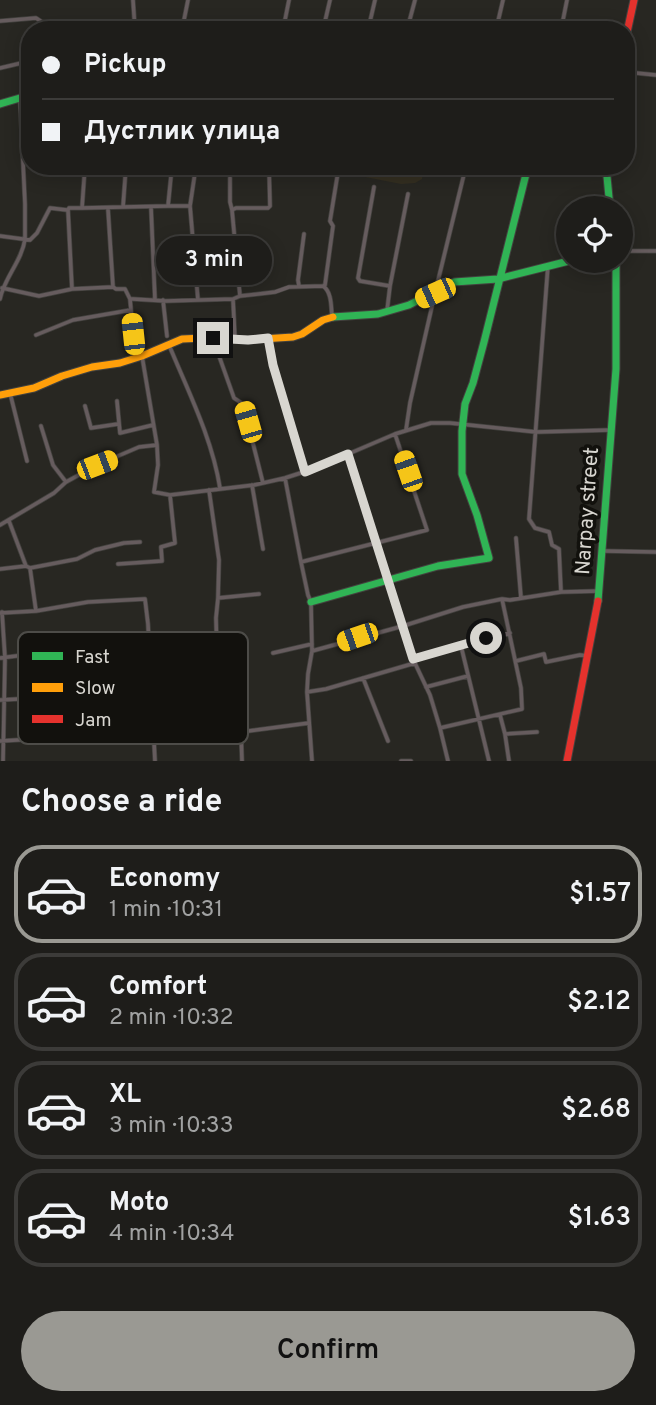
<!DOCTYPE html>
<meta charset="utf-8">
<style>
body{margin:0;font-family:Overpass,sans-serif;background:#262623;color:#f1f3f6;height:100vh;display:flex;flex-direction:column;font-size:26px;white-space:nowrap}
*{box-sizing:border-box;margin:0}
p{font-size:23px;color:#a1a2a2}
.icon{flex:none;width:38px;height:38px;fill:none;stroke:currentColor;stroke-width:2;stroke-linecap:round;stroke-linejoin:round}
.map{position:relative;height:761px;overflow:hidden}
.sheet{display:flex;flex-direction:column;background:#1e1d1a;flex:1}
.sheet>*{flex:none}
.hud{position:absolute;left:21px;top:21px;width:614px;height:154px;border-radius:28px;box-shadow:0 4px 18px #0003,0 0 0 2px #3c3b39;display:grid;align-content:center;height:154px;padding:0 21px;background:#1e1d1a}
.tools{position:absolute;left:556px;top:196px;display:grid;gap:14px}
.tools a{display:grid;place-items:center;width:77px;height:77px;border-radius:50%;background:#1e1d1a;box-shadow:0 4px 18px #0003,0 0 0 2px #3c3b39;font-size:35px}
.end{position:absolute;width:32px;height:32px;margin:-16px;border:9px solid #d8d6d0;background:#111;box-shadow:0 0 0 4px #111}
.from{border-radius:50%}
.bubble{position:absolute;height:49px;border-radius:24px;background:#1e1d1a;box-shadow:0 4px 18px #0003,0 0 0 2px #3c3b39;font-size:23px;font-weight:600;line-height:49px;text-align:center}
.car{position:absolute;width:21px;height:42px;margin:-21px -10px;border-radius:9px;box-shadow:0 0 5px 2px #0007;background:linear-gradient(#f5c518 24%,#345 0 40%,#f5c518 0 76%,#345 0 86%,#f5c518 0)}
.hud b{display:flex;align-items:center;gap:24px;height:66px;font-size:26px}
.hud b+b{border-top:2px solid #3c3b39}
.hud i{width:18px;height:18px;background:#f1f3f6}
ul{padding:0;list-style:none}
li{display:flex;align-items:center;gap:21px;height:98px;margin:0 14px 10px;padding:0 7px;border:4px solid #3c3b39;border-radius:28px}
li div{flex:1}
li b{display:block;font-size:26px}
li em{font-style:normal;font-weight:600}
li.selected{border-color:#9a9993}
li>.icon{width:63px;height:63px;stroke-width:1.5}
h2{padding:0 21px;font-size:32px;line-height:84px}
.primary-button{display:flex;gap:14px;margin-top:auto;padding:14px 21px}
.primary-button a{flex:1;height:80px;border-radius:42px;background:#9a9993;color:#111;font-size:28px;font-weight:600;line-height:80px;text-align:center}
.map>svg:first-child{display:block}
</style>
<div class="map">
<svg width="656" height="761" viewBox="0 0 656 761">
<rect width="100%" height="100%" fill="#282722"/>
<path fill="#342f21" d="M351,166H424L422,179L415,183L401,184L350,174Z"/>
<g fill="none" stroke-linecap="round" stroke-linejoin="round">
<g stroke="#43423f" stroke-width="5">
<path id="street" d="M133,0L135,30
M0,21L36,18L54,30
M182,30L188,0
M283,30L289,0
M323,30L330,0
M368,30L375,0
M407,30L415,0
M496,30L503,0
M561,30L567,0
M0,68L30,61
M626,72L656,75
M126,166L123,207L168,206
M172,166L168,206H190
M196,166L190,206L198,300
M230,178V202L232,210
M374,187L358,278L360,281L390,286
M151,207L155,300
M82,208L123,207
M108,209L113,287
M0,236L30,240L37,233L50,208L67,210
M621,251H656
M548,265L529,519L535,528L549,532L552,545L559,549L561,592
M299,286L298,280L304,234
M323,286C332,292 331,307 332,316
M2,288L39,296L72,289L113,287L116,289H125L130,299H133L166,301L233,299L240,296L275,292L289,287L323,286L325,285L333,226L330,221L339,166
M72,289L68,210L69,208H82L85,166
M240,296L232,210L236,208H268L270,206L269,166
M0,299C4,278 22,261 25,239V204L20,98
M233,299L235,340
M163,300L167,336
M131,310L136,357
M387,311L390,286L408,194
M36,335L73,320L131,310L130,299
M268,338L273,364L305,472
M213,339L234,398L243,404L263,483
M169,345C188,391 212,438 220,488
M142,356L157,445L158,465L154,492L170,495
M10,393L27,461
M117,401L120,433L153,425
M85,406L91,428L118,424
M41,426L53,465L66,482
M406,430L410,403L435,293L466,166
M348,454L413,659L430,695L440,728L448,761
M285,478L301,562L308,595L311,602L312,651L308,674L307,692L312,761
M252,485L263,549
M209,490L219,560L218,598L216,618L217,655L225,733
M9,521L26,566
M0,525L54,493L66,482L97,465L139,447L157,445
M516,538L521,598
M604,551L656,552
M301,562L427,530L395,434
M118,564L162,561L161,547L175,543L170,495L254,485L285,478L313,469L395,434L431,423H450L536,432L611,430
M30,568L77,559L95,550L124,543L140,542
M0,569L26,566L30,568L36,611
M218,598L259,594
M2,612L5,658L3,761
M0,613L36,611L88,602L145,599L148,624L155,761
M461,646L462,644L510,633
M312,651L403,626L463,607L502,599L510,600L561,592L600,591
M149,652L216,649
M273,653L312,644
M0,658L40,653L149,646
M413,659L461,646L489,761
M516,661L544,654L546,662L580,655L588,656
M363,678L388,741
M426,687L468,676
M307,692L326,689L415,663
M0,700L221,688
M500,715L505,734L537,732
M440,728L522,709L521,688L502,599
M241,732L242,761
M505,734L509,761
M0,741L70,737L233,733L309,723
M401,761H411"/>
</g>
<g stroke="#43423f" stroke-width="9">
<path id="fast" d="M0,104L30,95
M606,166L610,208
M333,317L378,314L409,305L454,282L498,279L569,261
M598,601L616,369V261
M311,602L438,566L489,558L477,515L462,474V431L465,404L473,383L484,342L528,166"/>
</g>
<g stroke="#43423f" stroke-width="9">
<path id="slow" d="M0,395L34,388L62,376L92,367L120,363L142,356L182,339L204,338L248,340L293,337L302,334L323,320L333,317"/>
</g>
<g stroke="#43423f" stroke-width="9">
<path id="jam" d="M626,37L634,0
M567,761L598,601"/>
</g>
<use href="#street" stroke="#665c5e" stroke-width="3.5"/>
<use href="#fast" stroke="#30b455" stroke-width="7"/>
<use href="#slow" stroke="#ff9f0a" stroke-width="7"/>
<use href="#jam" stroke="#e5322d" stroke-width="7"/>
</g>
<g fill="none" stroke-linecap="round" stroke-linejoin="round">
<path stroke="#d8d6d0" stroke-width="9" d="M213,338L248,340L268,338L273,365L305,472L348,454L413,659L486,638"/>
</g>
<g text-anchor="middle" dominant-baseline="central" stroke-width="7" stroke-linejoin="round" paint-order="stroke">
<g font-size="21" fill="#d8d6d0" stroke="#12110d">
<text transform="translate(588 511) rotate(-86)">Narpay street</text>
</g>
</g>
<rect x="18" y="632" width="230" height="112" rx="10" fill="#12110d" stroke="#4d4c48" stroke-width="2"/>
<rect x="32" y="652" width="31" height="8" fill="#30b455"/>
<rect x="32" y="683" width="31" height="9" fill="#ff9f0a"/>
<rect x="32" y="715" width="31" height="8" fill="#e5322d"/>
<g font-size="19" fill="#d8d6d0">
<text x="75" y="663">Fast</text>
<text x="75" y="694">Slow</text>
<text x="75" y="726">Jam</text>
</g>
</svg>
<div class="tools">
<a><svg class="icon" aria-label="locate" viewBox="0 0 24 24"><circle cx="12" cy="12" r="6"/><path d="M12 2v4M12 18v4M2 12h4M18 12h4"/></svg></a>
</div>
<i class="end from" style="left:486px;top:638px"></i>
<i class="end" style="left:213px;top:338px"></i>
<div class="bubble" style="left:156px;top:236px;width:116px">3 min</div>
<i class="car" style="left:435px;top:293px;rotate:246deg"></i>
<i class="car" style="left:133px;top:334px;rotate:354deg"></i>
<i class="car" style="left:248px;top:422px;rotate:344deg"></i>
<i class="car" style="left:97px;top:465px;rotate:69deg"></i>
<i class="car" style="left:408px;top:471px;rotate:341deg"></i>
<i class="car" style="left:357px;top:637px;rotate:251deg"></i>
<div class="hud">
<b><i class="from"></i>Pickup</b>
<b><i></i>Дустлик улица</b>
</div>
</div>
<section class="sheet">
<h2>Choose a ride</h2>
<ul>
<li class="selected"><svg class="icon" aria-label="car" viewBox="0 0 24 24"><path d="M5 17H2v-5l4-1 3-4h7l3 4 3 1v5h-3M9 17h6M6 11h13"/><circle cx="7" cy="17" r="2"/><circle cx="17" cy="17" r="2"/></svg><div><b>Economy</b><p>1 min · 10:31</p></div><em>$1.57</em></li>
<li><svg class="icon" aria-label="car" viewBox="0 0 24 24"><path d="M5 17H2v-5l4-1 3-4h7l3 4 3 1v5h-3M9 17h6M6 11h13"/><circle cx="7" cy="17" r="2"/><circle cx="17" cy="17" r="2"/></svg><div><b>Comfort</b><p>2 min · 10:32</p></div><em>$2.12</em></li>
<li><svg class="icon" aria-label="car" viewBox="0 0 24 24"><path d="M5 17H2v-5l4-1 3-4h7l3 4 3 1v5h-3M9 17h6M6 11h13"/><circle cx="7" cy="17" r="2"/><circle cx="17" cy="17" r="2"/></svg><div><b>XL</b><p>3 min · 10:33</p></div><em>$2.68</em></li>
<li><svg class="icon" aria-label="car" viewBox="0 0 24 24"><path d="M5 17H2v-5l4-1 3-4h7l3 4 3 1v5h-3M9 17h6M6 11h13"/><circle cx="7" cy="17" r="2"/><circle cx="17" cy="17" r="2"/></svg><div><b>Moto</b><p>4 min · 10:34</p></div><em>$1.63</em></li>
</ul>
<div class="primary-button"><a>Confirm</a></div>
</section>
